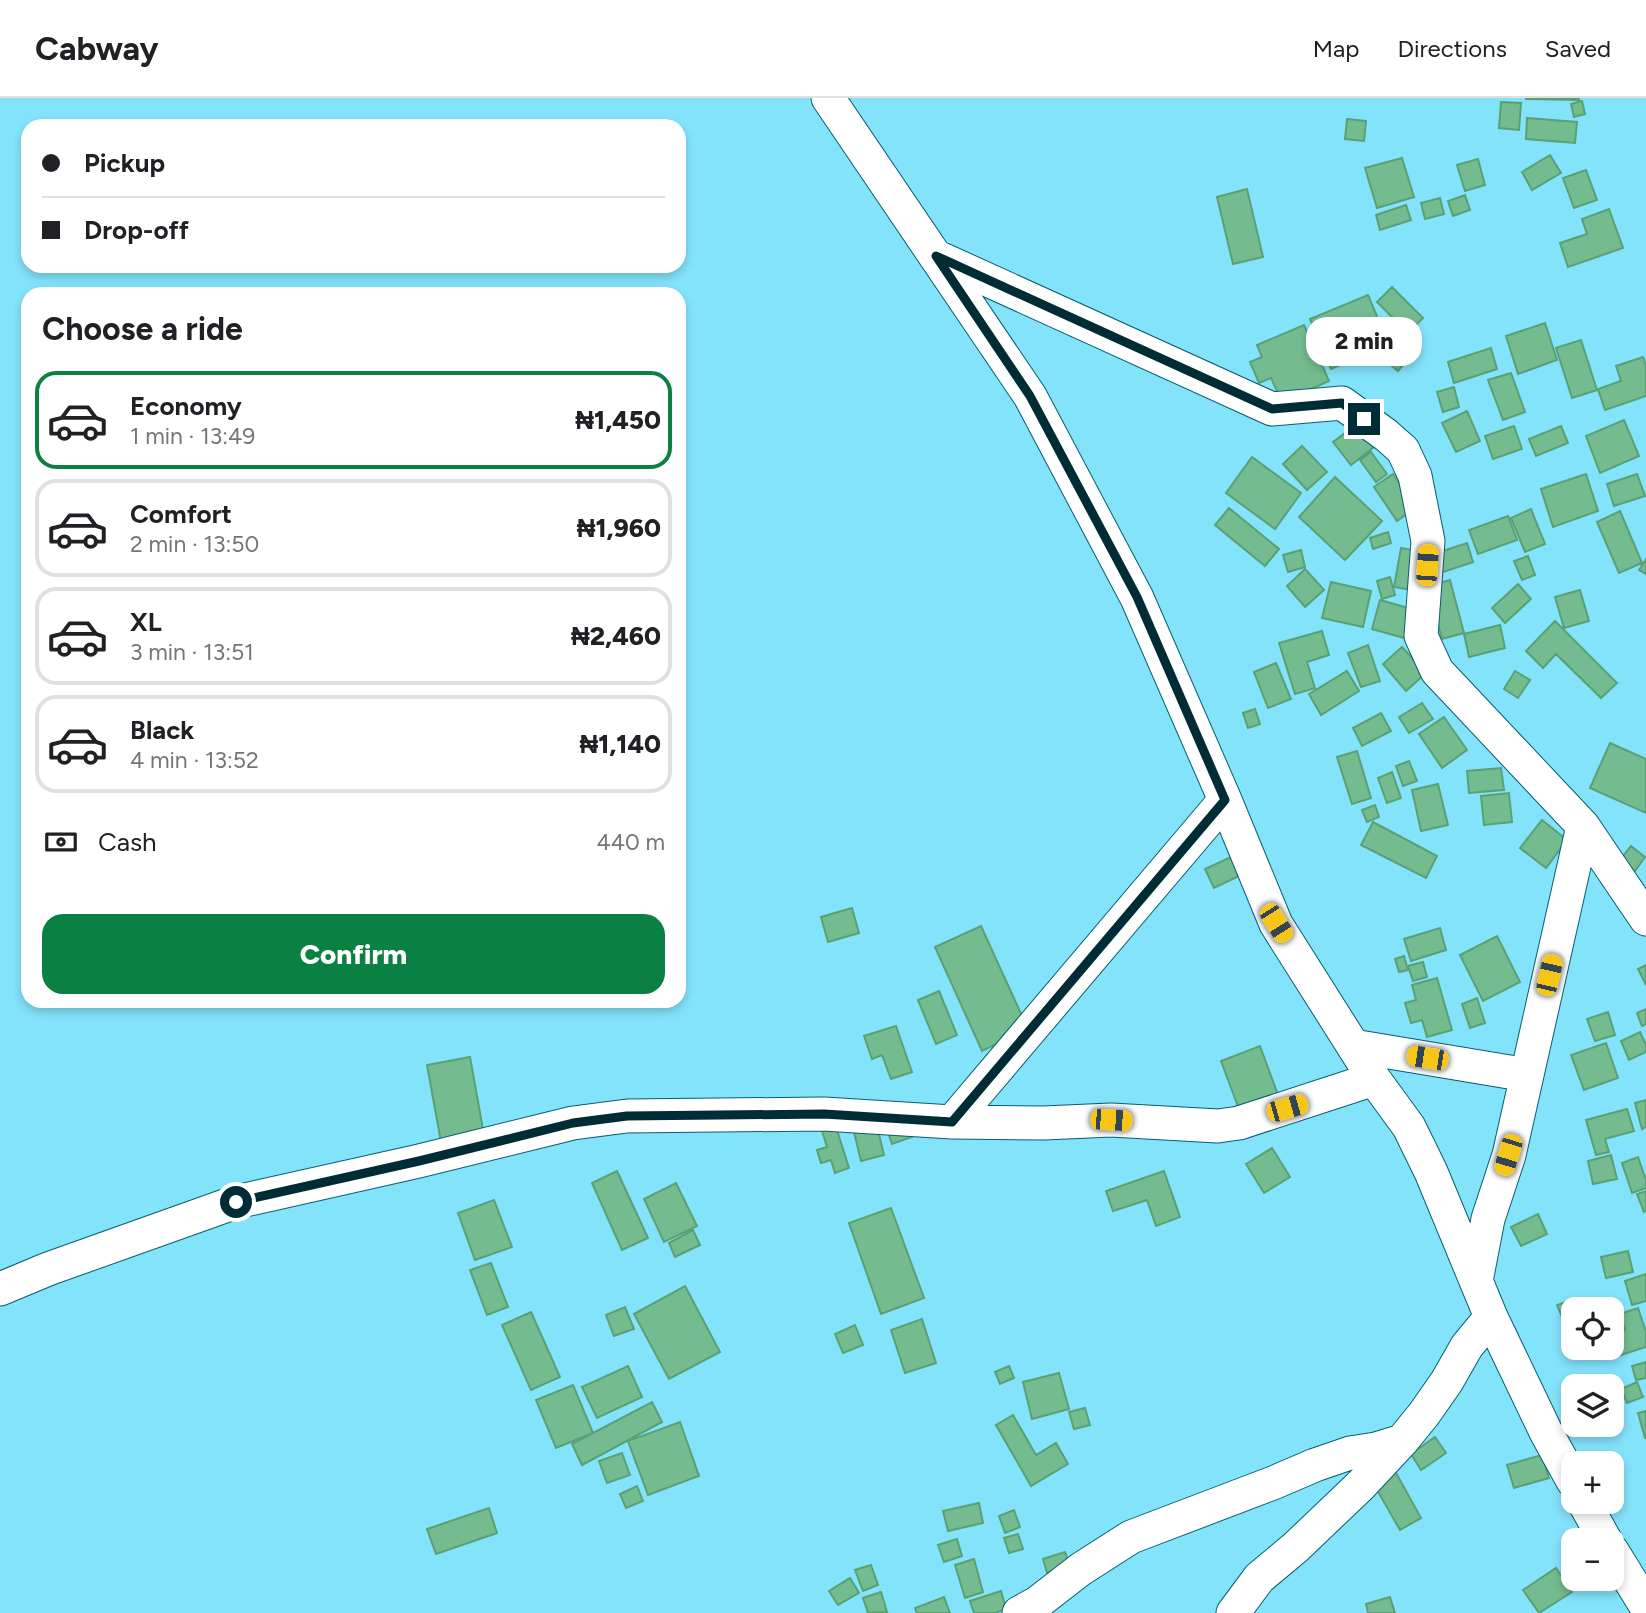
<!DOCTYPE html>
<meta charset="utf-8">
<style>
body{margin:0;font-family:Figtree,sans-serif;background:#f2f2f2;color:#202124;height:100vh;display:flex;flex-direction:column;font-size:26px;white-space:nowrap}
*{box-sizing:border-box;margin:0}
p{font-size:23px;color:#757577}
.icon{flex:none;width:38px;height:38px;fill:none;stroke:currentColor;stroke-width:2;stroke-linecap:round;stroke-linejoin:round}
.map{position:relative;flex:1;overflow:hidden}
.side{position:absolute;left:21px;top:189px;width:665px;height:721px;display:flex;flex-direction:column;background:#fff;border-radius:21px;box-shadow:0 4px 10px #0003}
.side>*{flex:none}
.top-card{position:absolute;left:21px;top:21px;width:665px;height:154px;border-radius:21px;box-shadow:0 4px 10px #0003;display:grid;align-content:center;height:154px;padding:0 21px;background:#fff}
.buttons{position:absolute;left:1561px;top:1199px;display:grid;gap:14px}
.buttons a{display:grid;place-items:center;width:63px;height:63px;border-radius:14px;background:#fff;box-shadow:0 4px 10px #0003;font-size:35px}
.end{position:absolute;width:32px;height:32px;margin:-16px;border:9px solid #002c35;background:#fff;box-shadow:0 0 0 4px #fff}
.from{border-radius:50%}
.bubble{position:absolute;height:49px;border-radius:21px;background:#fff;box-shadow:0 4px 10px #0003;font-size:23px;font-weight:800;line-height:49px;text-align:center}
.car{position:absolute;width:21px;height:42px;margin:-21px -10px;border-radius:9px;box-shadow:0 0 5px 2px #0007;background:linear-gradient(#f5c518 24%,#345 0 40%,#f5c518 0 76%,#345 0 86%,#f5c518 0)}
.top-card b{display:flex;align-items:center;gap:24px;height:66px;font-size:26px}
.top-card b+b{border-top:2px solid #e0e0e0}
.top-card i{width:18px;height:18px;background:#202124}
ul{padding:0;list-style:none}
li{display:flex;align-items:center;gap:21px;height:98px;margin:0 14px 10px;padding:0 7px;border:4px solid #e0e0e0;border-radius:21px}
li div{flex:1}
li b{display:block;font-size:26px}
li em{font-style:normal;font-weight:800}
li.selected{border-color:#0b8043}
li>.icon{width:63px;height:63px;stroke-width:1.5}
h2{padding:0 21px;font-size:32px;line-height:84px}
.pay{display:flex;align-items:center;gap:18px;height:77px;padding:0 21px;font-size:26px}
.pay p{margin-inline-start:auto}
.cta{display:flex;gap:14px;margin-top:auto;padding:14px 21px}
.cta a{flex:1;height:80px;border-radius:21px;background:#0b8043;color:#fff;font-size:28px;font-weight:800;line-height:80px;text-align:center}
header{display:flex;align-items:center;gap:42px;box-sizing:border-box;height:98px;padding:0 35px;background:#fff;border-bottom:2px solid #e0e0e0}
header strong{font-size:33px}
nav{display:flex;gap:38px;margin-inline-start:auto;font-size:24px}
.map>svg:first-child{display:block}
</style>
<header>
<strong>Cabway</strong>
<nav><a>Map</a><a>Directions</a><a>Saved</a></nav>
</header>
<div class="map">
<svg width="1646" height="1515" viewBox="0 0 1646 1515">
<rect width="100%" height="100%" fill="#83e3fb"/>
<path fill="#74bc90" stroke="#59a075" stroke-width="2" d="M1526,0H1579V2L1526,1Z
M1582,3L1585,16L1574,19L1571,6Z
M1501,4L1521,5L1519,32L1499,30Z
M1527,20L1577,24L1575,45L1526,41Z
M1347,21L1366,23L1364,43L1345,41Z
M1550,57L1561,75L1532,92L1522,74Z
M1402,60L1414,99L1377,110L1365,70Z
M1478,61L1485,87L1465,93L1457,67Z
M1586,72L1597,102L1574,110L1563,80Z
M1247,91L1263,159L1233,166L1217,99Z
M1465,97L1470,112L1453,118L1448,103Z
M1440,100L1444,116L1425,121L1421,105Z
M1406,107L1411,122L1380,132L1376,117Z
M1609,111L1623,150L1568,169L1560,145L1587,136L1582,121Z
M1392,189L1423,220L1408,235L1377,204Z
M1368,197L1389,247L1331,271L1310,221Z
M1545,225L1557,262L1518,276L1506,238Z
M1304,227L1329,283L1282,304L1271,280L1259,285L1250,264L1262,259L1257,247Z
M1581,242L1597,292L1572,300L1556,250Z
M1401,243L1414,254L1398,273L1385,262Z
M1491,250L1497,271L1454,285L1448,264Z
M1643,259L1646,268V298L1605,312L1598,291L1621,283L1616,268Z
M1511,275L1525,314L1503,322L1488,282Z
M1454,289L1459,309L1443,314L1437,294Z
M1467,313L1480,343L1456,354L1442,325Z
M1624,322L1639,358L1600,375L1586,338Z
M1357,326L1374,349L1351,367L1333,344Z
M1514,328L1522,351L1493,361L1485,338Z
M1561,328L1568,345L1536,358L1529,341Z
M1302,348L1327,374L1307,392L1283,366Z
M1371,354L1387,376L1376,384L1360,362Z
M1252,359L1301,395L1275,431L1226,395Z
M1393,376L1416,409L1397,423L1374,389Z
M1586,376L1598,413L1553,429L1541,391Z
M1637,376L1645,398L1614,408L1607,386Z
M1335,379L1382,423L1345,462L1299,419Z
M1229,410L1279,451L1265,468L1215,427Z
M1531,411L1545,446L1525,454L1511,420Z
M1620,413L1642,465L1619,475L1597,424Z
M1508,418L1517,442L1478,456L1469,432Z
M1388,434L1391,445L1373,451L1370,440Z
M1467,445L1473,464L1440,475L1434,456Z
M1401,450L1419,453L1412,492L1394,489Z
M1301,452L1305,469L1288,474L1283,457Z
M1528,458L1535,477L1522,482L1514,463Z
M1646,461V476L1639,472Z
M1305,471L1324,492L1305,509L1287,488Z
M1390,479L1395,497L1382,501L1377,483Z
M1450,482L1464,535L1442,541L1428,488Z
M1331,484L1371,493L1363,529L1322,520Z
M1518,486L1531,501L1505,525L1492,510Z
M1580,492L1589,523L1564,530L1555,499Z
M1380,502L1412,511L1404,540L1372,531Z
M1555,523L1617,585L1601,600L1556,556L1543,570L1526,553Z
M1500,527L1505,550L1469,559L1464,536Z
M1322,533L1329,557L1307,564L1315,590L1295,596L1279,545Z
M1368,547L1380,583L1361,589L1348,555Z
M1402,549L1426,575L1406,593L1383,566Z
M1276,565L1291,601L1268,610L1254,574Z
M1347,573L1359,593L1321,617L1309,596Z
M1515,573L1530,582L1518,600L1504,591Z
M1422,605L1433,621L1409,635L1399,619Z
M1255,611L1260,626L1248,630L1243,615Z
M1381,615L1391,633L1362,648L1353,630Z
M1444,619L1467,652L1442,670L1419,636Z
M1610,645L1646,661V715L1590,690Z
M1357,653L1371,700L1352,706L1337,659Z
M1409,663L1417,683L1403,688L1396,668Z
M1501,670L1504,692L1469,695L1467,673Z
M1392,674L1401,700L1387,705L1378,680Z
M1438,686L1448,727L1421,733L1412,692Z
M1509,695L1512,724L1484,727L1481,698Z
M1375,707L1379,719L1367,724L1362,712Z
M1542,722L1567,742L1546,770L1520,750Z
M1373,724L1437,758L1426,780L1361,747Z
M1631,748L1645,759L1635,773L1620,762Z
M1233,758L1241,777L1214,790L1205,771Z
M852,810L859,835L828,844L821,819Z
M981,828L1028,931L982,953L935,849Z
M1440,830L1446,852L1411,863L1404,841Z
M1497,838L1520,884L1483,903L1460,857Z
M1404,858L1408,872L1399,874L1395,861Z
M1423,864L1427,879L1413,883L1408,868Z
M1646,867V887L1638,871Z
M1437,880L1452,932L1427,939L1422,922L1411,925L1405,905L1416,902L1412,887Z
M939,893L957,937L936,946L918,902Z
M1477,900L1485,925L1470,930L1462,906Z
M1646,911V926L1642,928L1637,915Z
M1608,914L1615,937L1595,943L1587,921Z
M896,928L912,974L891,981L882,957L872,961L864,938Z
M1640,934L1646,947V954L1629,962L1621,943Z
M1606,945L1618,980L1584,992L1571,957Z
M1260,948L1278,997L1239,1011L1221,963Z
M470,959L484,1037L441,1044L427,967Z
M1646,1002V1029L1642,1031L1635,1005Z
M1627,1011L1634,1033L1605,1041L1609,1054L1596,1057L1586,1022Z
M875,1020L884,1057L861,1063L852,1026Z
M906,1021L912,1039L892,1046L886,1028Z
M836,1029L849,1070L835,1075L831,1062L821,1065L817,1052L827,1049L822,1033Z
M1272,1050L1290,1079L1264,1095L1246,1066Z
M1611,1057L1617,1081L1593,1086L1588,1063Z
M1638,1059L1646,1082V1090L1632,1095L1622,1065Z
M617,1073L648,1140L622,1152L592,1085Z
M1164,1073L1180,1119L1156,1128L1147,1102L1113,1113L1106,1093Z
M676,1085L697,1128L664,1144L644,1101Z
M1646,1093V1113L1644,1114L1637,1096Z
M494,1102L512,1149L475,1162L458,1115Z
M891,1110L924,1200L881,1216L849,1125Z
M1538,1116L1547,1136L1521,1148L1511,1129Z
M693,1132L700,1147L675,1159L669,1145Z
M1628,1153L1633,1174L1606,1180L1601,1159Z
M491,1165L508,1209L487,1217L470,1172Z
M1646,1176V1203L1632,1207L1625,1183Z
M685,1188L720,1254L669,1281L634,1216Z
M1577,1200L1581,1211H1573V1243H1572L1557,1207Z
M625,1209L634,1231L614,1238L606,1217Z
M1638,1210L1646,1234V1249L1618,1258L1612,1235L1625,1232L1620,1216Z
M531,1214L560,1279L531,1292L502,1227Z
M922,1221L936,1265L905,1275L891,1232Z
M855,1227L863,1247L843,1255L835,1236Z
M1646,1264V1280L1636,1282L1632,1268Z
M628,1268L642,1299L597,1320L582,1289Z
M1009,1268L1014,1280L1000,1286L995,1274Z
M1059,1275L1069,1311L1032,1321L1023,1284Z
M1637,1284L1643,1299L1627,1305L1621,1291Z
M573,1287L593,1335L556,1350L536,1302Z
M652,1304L662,1324L582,1367L572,1346Z
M1085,1310L1090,1327L1074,1331L1069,1314Z
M1646,1313V1340H1645L1638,1315Z
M1013,1317L1036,1357L1056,1345L1068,1366L1031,1388L996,1327Z
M680,1324L699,1378L648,1397L628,1343Z
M1435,1339L1446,1355L1421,1372L1411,1356Z
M622,1355L630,1377L607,1385L599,1363Z
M1542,1357L1549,1380L1514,1390L1507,1367Z
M1395,1373L1421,1420L1400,1432L1373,1385Z
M637,1388L643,1403L626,1410L620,1396Z
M979,1405L983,1425L948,1433L943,1413Z
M489,1410L497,1435L436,1456L427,1431Z
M1014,1412L1020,1429L1005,1435L999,1418Z
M1018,1436L1023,1451L1009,1455L1004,1440Z
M957,1441L962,1458L944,1464L938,1447Z
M1065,1454L1070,1468L1047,1475L1043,1461Z
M974,1461L983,1494L965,1500L955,1467Z
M871,1467L878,1487L863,1493L855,1472Z
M1556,1470L1572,1494L1539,1515L1523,1492Z
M850,1480L859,1495L838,1507L829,1493Z
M1001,1493L1006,1511L995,1515H974L970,1503Z
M881,1494L887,1514L868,1515L863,1500Z
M944,1499L950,1515H917L915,1510Z
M1390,1499L1395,1515H1368L1366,1506Z"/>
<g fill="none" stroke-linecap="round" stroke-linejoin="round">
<g stroke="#055e6f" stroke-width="35">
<path id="minor" d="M828,0L1030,298L1137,500L1225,702L1276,826L1374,981L1409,1029L1431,1074L1491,1219L1546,1334L1573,1383
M935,158L1272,311L1342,305L1386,337L1403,352L1415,378L1428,443L1421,538L1437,573L1583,728L1509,1057L1488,1121L1476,1183
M1583,728L1646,821
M1353,948L1527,977
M952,1024L1225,702
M0,1191L48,1171L236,1104L419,1063L573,1025L627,1018L824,1016L952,1024L1044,1025L1111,1022L1218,1028L1239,1025L1374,981
M1584,1404L1605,1442
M1612,1453L1646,1508
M1019,1515L1037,1505L1081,1471L1131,1439L1273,1385L1315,1367L1350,1355L1376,1351L1402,1343
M1233,1515L1259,1480L1296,1449L1361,1387L1402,1343L1424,1316L1447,1283L1467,1248L1491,1219"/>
</g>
<use href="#minor" stroke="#fff" stroke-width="33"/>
</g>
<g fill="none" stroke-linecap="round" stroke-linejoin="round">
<path stroke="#002c35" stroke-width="9" d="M236,1104L419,1063L573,1025L627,1018L824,1016L952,1024L1225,702L1137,499L1030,298L936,158L1272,311L1342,305L1364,321"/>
</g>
</svg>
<div class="buttons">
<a><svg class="icon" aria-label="locate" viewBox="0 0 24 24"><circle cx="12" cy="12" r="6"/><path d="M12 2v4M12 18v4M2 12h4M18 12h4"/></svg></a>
<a><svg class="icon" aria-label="layers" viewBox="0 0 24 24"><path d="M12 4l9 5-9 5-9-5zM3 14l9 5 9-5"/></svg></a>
<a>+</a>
<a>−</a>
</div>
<i class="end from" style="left:236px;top:1104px"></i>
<i class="end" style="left:1364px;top:321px"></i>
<div class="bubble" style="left:1306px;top:219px;width:116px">2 min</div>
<i class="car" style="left:1427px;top:467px;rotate:4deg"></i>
<i class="car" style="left:1276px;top:825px;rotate:148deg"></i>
<i class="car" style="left:1549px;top:877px;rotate:13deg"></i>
<i class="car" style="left:1427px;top:960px;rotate:279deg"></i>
<i class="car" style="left:1287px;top:1010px;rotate:74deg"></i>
<i class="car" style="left:1111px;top:1022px;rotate:93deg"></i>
<i class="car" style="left:1508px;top:1057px;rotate:197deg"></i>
<div class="top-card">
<b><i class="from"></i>Pickup</b>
<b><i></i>Drop-off</b>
</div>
<section class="side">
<h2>Choose a ride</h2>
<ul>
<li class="selected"><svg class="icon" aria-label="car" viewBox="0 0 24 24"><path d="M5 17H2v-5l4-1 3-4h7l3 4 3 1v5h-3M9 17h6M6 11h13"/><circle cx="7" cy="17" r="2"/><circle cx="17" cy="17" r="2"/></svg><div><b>Economy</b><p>1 min · 13:49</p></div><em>₦1,450</em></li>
<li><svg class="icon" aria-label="car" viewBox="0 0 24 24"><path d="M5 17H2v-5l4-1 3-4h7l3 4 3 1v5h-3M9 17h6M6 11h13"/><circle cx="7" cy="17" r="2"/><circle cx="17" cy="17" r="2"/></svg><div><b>Comfort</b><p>2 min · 13:50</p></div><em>₦1,960</em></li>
<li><svg class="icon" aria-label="car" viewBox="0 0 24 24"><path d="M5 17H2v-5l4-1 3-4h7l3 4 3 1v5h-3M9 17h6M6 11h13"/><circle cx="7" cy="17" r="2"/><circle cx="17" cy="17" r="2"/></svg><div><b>XL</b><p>3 min · 13:51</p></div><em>₦2,460</em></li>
<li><svg class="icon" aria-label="car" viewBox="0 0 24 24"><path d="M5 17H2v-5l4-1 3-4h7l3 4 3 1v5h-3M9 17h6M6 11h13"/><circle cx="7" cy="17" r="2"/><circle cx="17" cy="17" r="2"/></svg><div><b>Black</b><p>4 min · 13:52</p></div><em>₦1,140</em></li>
</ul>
<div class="pay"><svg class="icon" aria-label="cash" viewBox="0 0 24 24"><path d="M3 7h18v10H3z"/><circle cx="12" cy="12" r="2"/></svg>Cash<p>440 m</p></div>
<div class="cta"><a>Confirm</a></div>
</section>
</div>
